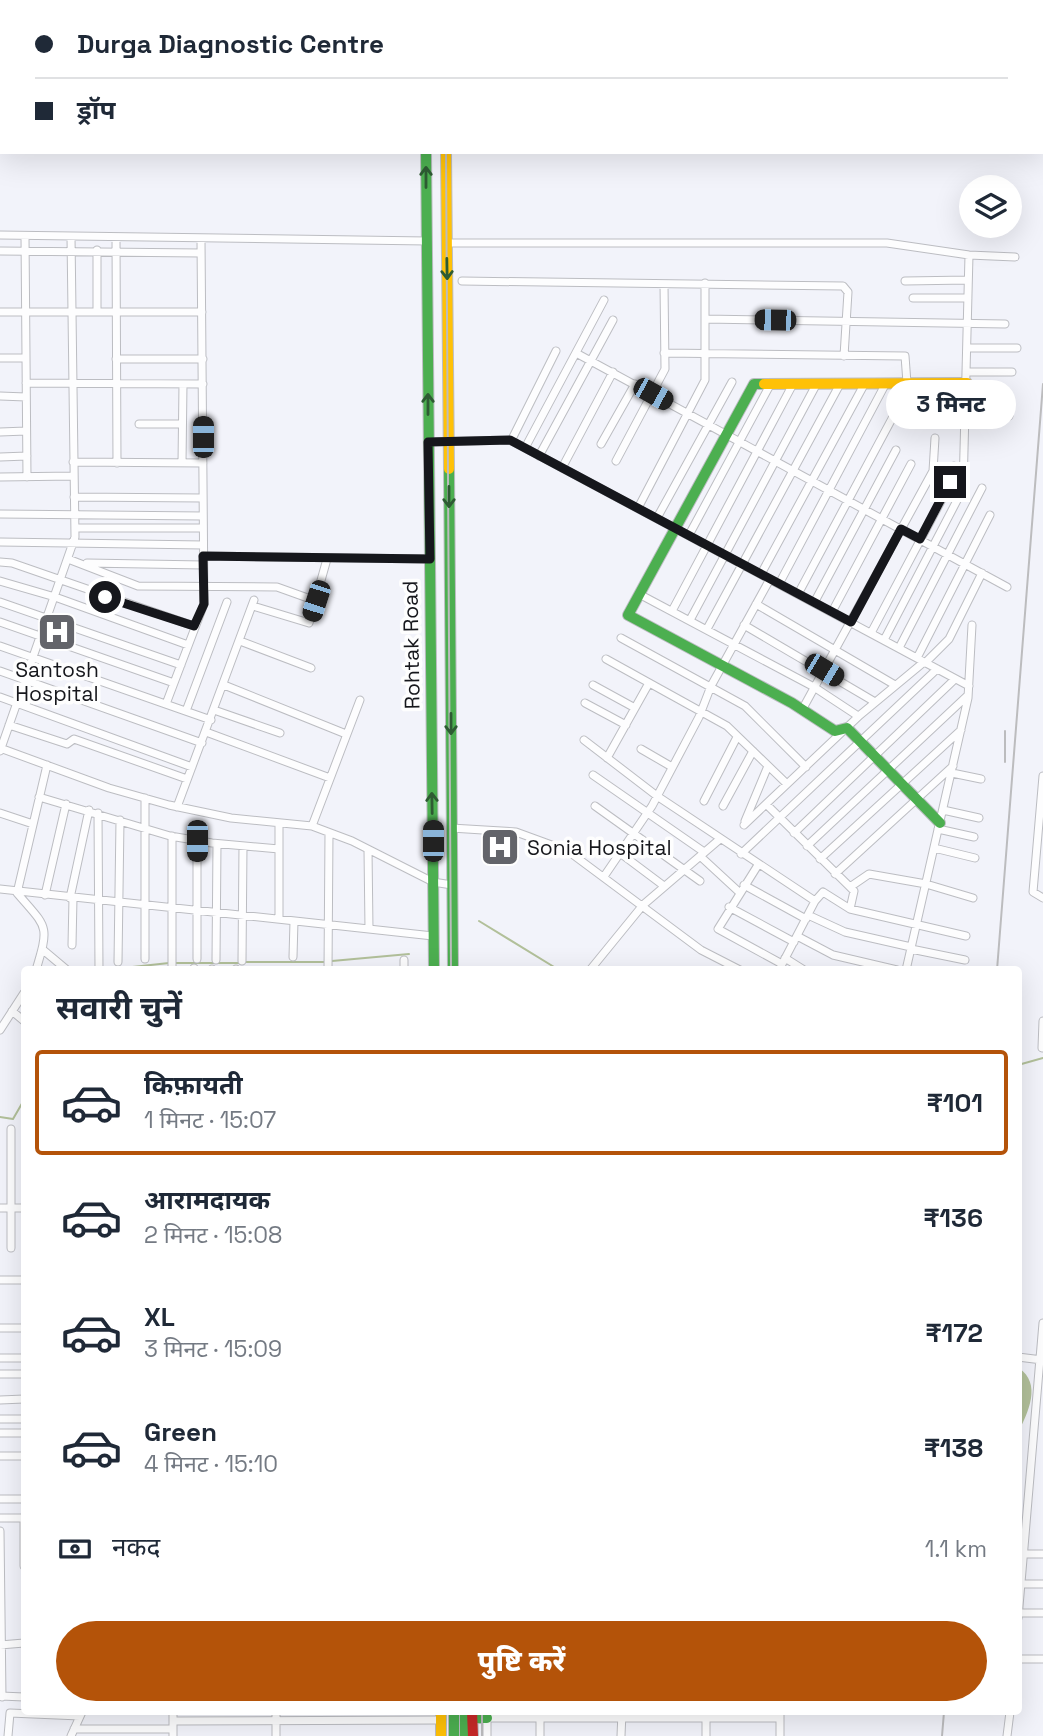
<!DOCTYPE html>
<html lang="hi">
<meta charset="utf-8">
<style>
body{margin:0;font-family:"Space Grotesk","Noto Sans Devanagari",sans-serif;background:#f2f2f3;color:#1f2937;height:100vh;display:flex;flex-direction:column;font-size:26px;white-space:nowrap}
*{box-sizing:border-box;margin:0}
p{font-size:23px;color:#747a83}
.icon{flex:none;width:38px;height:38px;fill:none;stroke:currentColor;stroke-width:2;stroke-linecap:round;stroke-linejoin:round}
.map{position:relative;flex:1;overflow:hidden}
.sheet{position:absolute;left:21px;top:966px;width:1001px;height:749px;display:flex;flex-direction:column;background:#fff;border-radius:7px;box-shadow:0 7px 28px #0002}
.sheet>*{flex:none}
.hud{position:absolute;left:0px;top:0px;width:1043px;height:154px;box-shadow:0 7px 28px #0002;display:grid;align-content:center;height:154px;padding:0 35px;background:#fff}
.tools{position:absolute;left:959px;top:175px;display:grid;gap:14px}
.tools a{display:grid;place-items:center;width:63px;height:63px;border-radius:50%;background:#fff;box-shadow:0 7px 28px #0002;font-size:35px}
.end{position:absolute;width:32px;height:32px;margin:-16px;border:9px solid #16171c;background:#fff;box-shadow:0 0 0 4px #fff}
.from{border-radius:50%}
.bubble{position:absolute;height:49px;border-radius:24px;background:#fff;box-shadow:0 7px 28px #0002;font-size:23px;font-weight:800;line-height:49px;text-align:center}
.car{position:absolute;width:21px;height:42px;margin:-21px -10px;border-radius:9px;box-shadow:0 0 5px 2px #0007;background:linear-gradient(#222 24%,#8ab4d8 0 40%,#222 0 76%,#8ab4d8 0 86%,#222 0)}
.hud b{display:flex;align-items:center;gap:24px;height:66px;font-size:26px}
.hud b+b{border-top:2px solid #e0e1e3}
.hud i{width:18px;height:18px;background:#1f2937}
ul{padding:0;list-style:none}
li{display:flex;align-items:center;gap:21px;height:105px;margin:0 14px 10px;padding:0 21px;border:4px solid transparent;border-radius:7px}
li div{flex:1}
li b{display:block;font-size:26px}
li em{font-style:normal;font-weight:800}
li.selected{border-color:#b45309}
li>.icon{width:63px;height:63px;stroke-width:1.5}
h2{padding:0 35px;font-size:32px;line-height:84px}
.pay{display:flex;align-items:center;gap:18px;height:77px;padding:0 35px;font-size:26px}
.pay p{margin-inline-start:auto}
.button{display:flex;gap:14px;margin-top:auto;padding:14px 35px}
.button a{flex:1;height:80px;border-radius:42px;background:#b45309;color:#fff;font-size:28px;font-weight:800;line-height:80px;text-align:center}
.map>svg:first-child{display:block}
</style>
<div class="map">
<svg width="1043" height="1736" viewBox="0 0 1043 1736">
<rect width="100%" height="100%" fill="#f2f3fa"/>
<path fill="#b2c09a" d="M1019,1368C1042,1384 1028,1412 1019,1431Z"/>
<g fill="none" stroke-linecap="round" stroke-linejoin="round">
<path stroke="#b2c09a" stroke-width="2" d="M479,921L559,970
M332,961L409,954
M244,962H326
M174,963H239
M105,970L169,963
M1018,1065L1043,1058
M0,1117L13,1119L24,1100"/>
<g stroke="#bcbdc2" stroke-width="9">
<path id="street" d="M0,235L427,241
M25,236L27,477
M116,238L117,463
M447,243H887L969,255L1015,257
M0,251L201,253
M462,281L843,286L848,292L844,356
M905,281L968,280
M913,298H968
M0,312H202
M97,312V250
M705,319L1005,324
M968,348H1017
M576,353L1007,587
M664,353L905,356L907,383
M0,358H26
M116,359H203
M967,372H1012
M26,383L203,384
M0,396L26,397
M967,415L1009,416
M904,422H967
M139,424H182
M0,432L26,431
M511,441L556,351
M429,442L510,440L969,686
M601,444L635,384
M525,448L604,300
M539,456L613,320
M0,457L27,456
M616,461L665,369L664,284
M73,462L203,463
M182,463L183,384
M562,468L613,372
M0,477L74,476
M74,497L203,498
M638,508L705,380V283
M0,514L203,516
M657,518L732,382
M75,528H203
M689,535L770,385
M0,542L203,545
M203,556L430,559
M68,559L138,586L277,587L316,601
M0,562L12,563L194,626
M87,563L203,565
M761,574L865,383
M0,581L55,597L188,645
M779,584L886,383
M639,594L814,687L858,716
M798,594L903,398
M0,602L181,665
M814,603L896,450
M756,604L895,685
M253,606L309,623L327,559
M672,611L793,384
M832,612L911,464
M690,620L816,385
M0,622L174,683
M744,625L875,702
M707,629L840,384
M871,633L948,488L954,466
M621,638L745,706L806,767
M884,640L963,489L969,255
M240,641L311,668
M0,646L211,720
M899,648L982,488
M917,658L990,515
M606,659L727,726L787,784
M925,663L949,639L982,573
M0,671L202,743
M224,685L346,734
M593,685L635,708
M0,697L192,767
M585,703L626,725
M166,704L204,604L201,240
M214,710L280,733
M802,710L933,471L935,438
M186,711L227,602
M9,725L67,744L74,739L187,779
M206,732L330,778
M584,740L657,796L815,901
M0,748L109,788L169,805L231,818L312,826L352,841L433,882L452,885
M641,749L672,767
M0,751L75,537L71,237
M607,758L649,683
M952,773L981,779
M593,775L704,852
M1043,776L1033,892L1043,898
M39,797L170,836L212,843L279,849
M704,801L737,737
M766,804L860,715L924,662
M595,806L700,881
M723,806L753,751
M177,807L254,600
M943,810L979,818
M0,813L33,824
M98,813L99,970
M745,821L768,766
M279,823V919
M744,825L766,804L850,887L869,874L926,884L973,898
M312,826L360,700
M451,828L516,832L568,851L701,950L740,970
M938,829L974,837
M794,833L955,679
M172,836V970
M807,846L967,696
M934,848L975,858
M368,850L369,929
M620,853L664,886
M741,854L937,669
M700,856L739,892
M820,859L961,730
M758,865L718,929L782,964
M835,874L953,766
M605,875L652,806L699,717L711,686L770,579
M744,885L806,919
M850,887L854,891L850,909
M0,889L433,936
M45,895L66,804
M70,898L89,810
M729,907L794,942
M808,915L845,932L911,947
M797,936L833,955L897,970
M72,945L73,898
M42,949L67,970
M911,949L965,960
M293,957L294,921
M785,958L804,970
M145,959V798
M197,959V841
M216,960L217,844
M404,960V970
M242,961L243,846
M118,962L120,820
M194,968V970
M212,969V970
M236,969V970
M36,970C50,924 47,928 17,893L47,765
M328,970L329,833
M590,970L643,905L720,839
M779,970L815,901L823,892L850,909L966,936
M906,970L968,698L972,625
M12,1011L24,1021
M0,1030L24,993
M1042,1048L1043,1021
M11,1129V1248
M0,1208H24
M0,1280H24
M0,1328H24
M1018,1357L1042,1360
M0,1358H24
M0,1374H24
M0,1400L24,1399
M0,1419H24
M0,1433H24
M0,1456H24
M0,1499H24
M0,1518H24
M24,1518V1566
M0,1531L2,1697
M1024,1554H1043
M1022,1584H1043
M1019,1613H1043
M1018,1618L1043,1323
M0,1645L24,1643
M1018,1659H1043
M1,1696L24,1697
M173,1712V1736
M276,1712V1736
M487,1712V1736
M487,1718H780
M173,1721L441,1720
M74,1729H173
M8,1736L10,1713L80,1716
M71,1736L82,1712
M540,1736V1712
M621,1736L622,1712
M706,1736V1712
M780,1736V1712
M1007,1736L1010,1712"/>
</g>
<g stroke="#bcbdc2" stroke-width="12">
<path id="fast" d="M445,0V2
M426,152L434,970
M764,384H754L628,615L792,703L835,731L847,728L940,823
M449,469L453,970
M454,1712V1736
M465,1712V1736
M473,1718H487"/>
</g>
<g stroke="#bcbdc2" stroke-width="12">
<path id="slow" d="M426,0V2
M446,152L449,469
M764,384L967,383
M441,1712V1736"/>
</g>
<g stroke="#bcbdc2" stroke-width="12">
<path id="jam" d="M472,1712L473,1736"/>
</g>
<use href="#street" stroke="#fdfdfe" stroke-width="7"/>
<use href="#fast" stroke="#4caf50" stroke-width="10"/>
<use href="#slow" stroke="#ffc107" stroke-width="10"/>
<use href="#jam" stroke="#c62828" stroke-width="10"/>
<path stroke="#bcbcbe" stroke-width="2" d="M439,0V2
M446,152L451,970
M1005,762V731
M997,970L1043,384
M482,1712V1736
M942,1736L944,1712"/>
</g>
<defs><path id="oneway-shaft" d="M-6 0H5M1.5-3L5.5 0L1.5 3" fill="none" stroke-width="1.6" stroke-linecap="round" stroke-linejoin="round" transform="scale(1.75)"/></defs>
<g stroke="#2e5b33">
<use href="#oneway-shaft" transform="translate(426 177) rotate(-90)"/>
<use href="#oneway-shaft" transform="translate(447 269) rotate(89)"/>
<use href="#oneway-shaft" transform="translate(428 404) rotate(-90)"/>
<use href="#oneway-shaft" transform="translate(449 497) rotate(90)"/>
<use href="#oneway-shaft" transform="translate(451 724) rotate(90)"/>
<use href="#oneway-shaft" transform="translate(432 803) rotate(-91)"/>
</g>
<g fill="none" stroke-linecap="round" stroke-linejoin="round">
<path stroke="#16171c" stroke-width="9" d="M105,597L194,626L204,604L203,556L430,559L428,442L510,440L851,622L901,529L920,539L950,482"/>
</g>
<defs>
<g id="hospital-square" transform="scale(2.0125)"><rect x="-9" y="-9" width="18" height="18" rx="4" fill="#63646a" stroke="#fefefe"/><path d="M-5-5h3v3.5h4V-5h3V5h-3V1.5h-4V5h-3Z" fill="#fff"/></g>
</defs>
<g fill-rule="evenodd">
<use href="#hospital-square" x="57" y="632"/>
<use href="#hospital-square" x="500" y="847"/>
</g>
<g text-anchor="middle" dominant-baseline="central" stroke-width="7" stroke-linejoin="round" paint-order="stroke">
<g font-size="21" fill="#16171c" stroke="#fefefe">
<text transform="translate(411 645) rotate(-91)">Rohtak Road</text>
</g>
<g font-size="21" fill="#16171c" stroke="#fefefe">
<text x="57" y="669">Santosh<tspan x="57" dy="24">Hospital</tspan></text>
<text x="527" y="847" text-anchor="start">Sonia Hospital</text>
</g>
</g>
</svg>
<div class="tools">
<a><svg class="icon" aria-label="layers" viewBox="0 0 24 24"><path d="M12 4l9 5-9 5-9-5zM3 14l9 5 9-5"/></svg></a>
</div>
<i class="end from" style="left:105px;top:597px"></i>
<i class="end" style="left:950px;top:482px"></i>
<div class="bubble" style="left:886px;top:380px;width:130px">3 मिनट</div>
<i class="car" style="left:775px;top:320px;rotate:271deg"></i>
<i class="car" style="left:653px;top:394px;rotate:119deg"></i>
<i class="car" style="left:203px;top:437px;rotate:0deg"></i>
<i class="car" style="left:316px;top:601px;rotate:198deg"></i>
<i class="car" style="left:824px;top:670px;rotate:121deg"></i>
<i class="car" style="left:197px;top:841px;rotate:180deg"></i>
<i class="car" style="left:433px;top:841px;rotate:0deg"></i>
<div class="hud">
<b><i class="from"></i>Durga Diagnostic Centre</b>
<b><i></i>ड्रॉप</b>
</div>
<section class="sheet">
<h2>सवारी चुनें</h2>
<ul>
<li class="selected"><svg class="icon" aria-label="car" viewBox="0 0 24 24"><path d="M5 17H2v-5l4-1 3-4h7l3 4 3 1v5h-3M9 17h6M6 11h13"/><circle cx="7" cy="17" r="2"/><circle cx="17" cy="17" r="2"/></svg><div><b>किफ़ायती</b><p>1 मिनट · 15:07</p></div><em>₹101</em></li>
<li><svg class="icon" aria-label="car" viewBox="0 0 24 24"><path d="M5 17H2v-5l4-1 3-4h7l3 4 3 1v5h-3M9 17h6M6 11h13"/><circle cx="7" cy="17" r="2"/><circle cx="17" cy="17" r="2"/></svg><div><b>आरामदायक</b><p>2 मिनट · 15:08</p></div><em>₹136</em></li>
<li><svg class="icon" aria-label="car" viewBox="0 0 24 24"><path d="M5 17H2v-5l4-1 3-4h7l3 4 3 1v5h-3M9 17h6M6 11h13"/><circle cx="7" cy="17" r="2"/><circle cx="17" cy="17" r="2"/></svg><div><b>XL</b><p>3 मिनट · 15:09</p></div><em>₹172</em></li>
<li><svg class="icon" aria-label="car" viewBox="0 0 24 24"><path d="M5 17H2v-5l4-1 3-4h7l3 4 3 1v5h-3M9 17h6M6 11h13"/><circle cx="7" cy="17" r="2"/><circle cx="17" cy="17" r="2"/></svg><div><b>Green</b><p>4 मिनट · 15:10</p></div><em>₹138</em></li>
</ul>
<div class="pay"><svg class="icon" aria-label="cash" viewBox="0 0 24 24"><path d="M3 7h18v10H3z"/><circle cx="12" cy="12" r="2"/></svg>नकद<p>1.1 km</p></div>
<div class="button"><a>पुष्टि करें</a></div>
</section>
</div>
